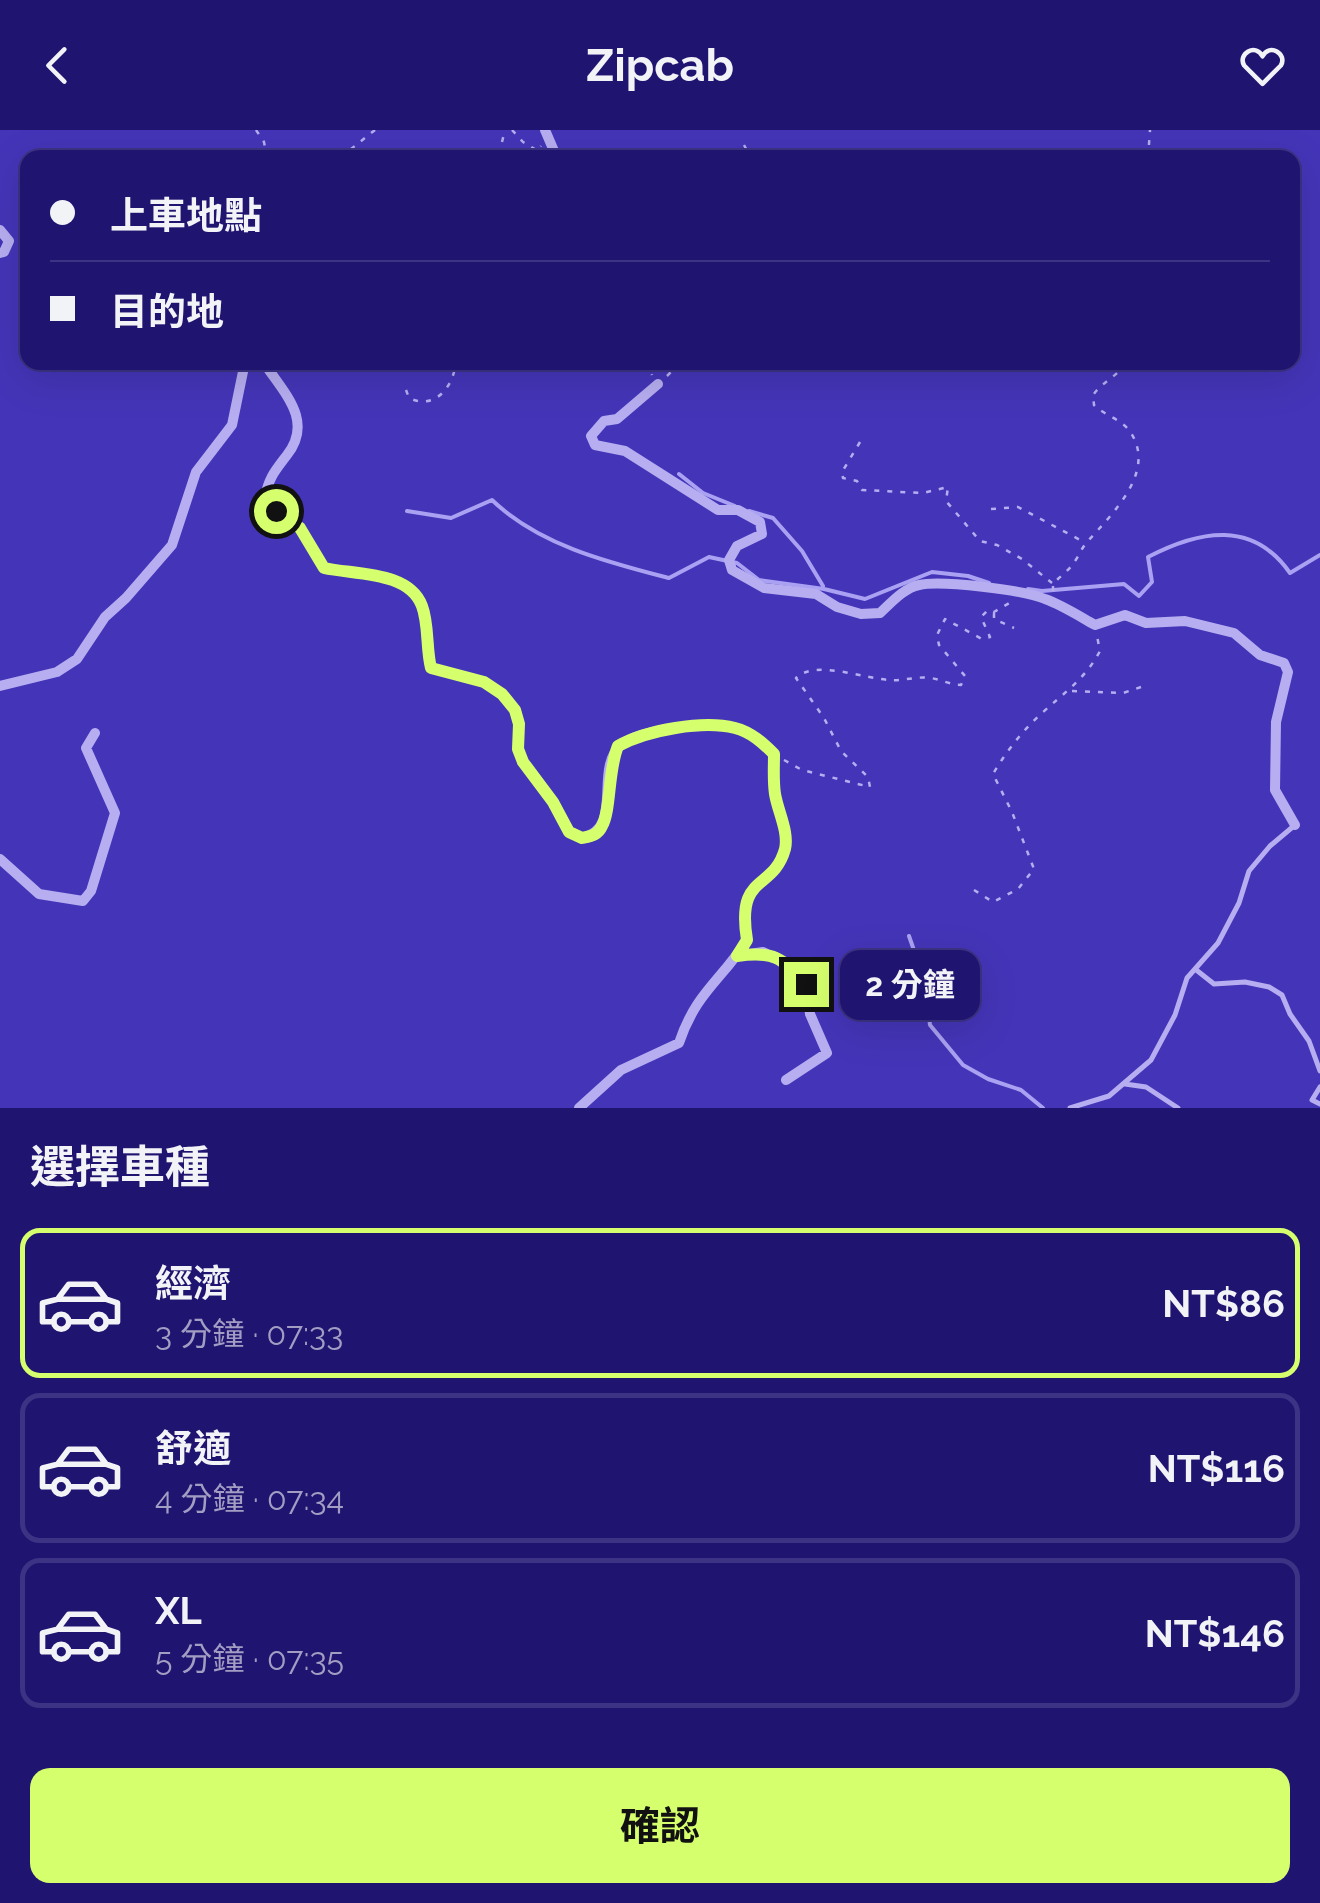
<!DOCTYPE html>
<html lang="zh-TW">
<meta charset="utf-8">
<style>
body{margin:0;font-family:Raleway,"Noto Sans TC",sans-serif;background:#281d76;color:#f1f3f6;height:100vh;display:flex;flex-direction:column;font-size:38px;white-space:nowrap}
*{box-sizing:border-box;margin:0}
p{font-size:32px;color:#a29ec3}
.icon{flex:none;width:55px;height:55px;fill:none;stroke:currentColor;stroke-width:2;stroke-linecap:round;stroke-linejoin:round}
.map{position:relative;height:978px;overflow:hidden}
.sheet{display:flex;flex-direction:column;background:#201471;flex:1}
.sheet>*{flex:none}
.guide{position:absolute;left:20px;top:20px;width:1280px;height:220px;border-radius:20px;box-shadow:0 10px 40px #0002,0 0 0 2px #3d3384;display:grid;align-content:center;height:220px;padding:0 30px;background:#201471}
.end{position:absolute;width:45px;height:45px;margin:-22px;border:12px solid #d6ff6d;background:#111;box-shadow:0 0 0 5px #111}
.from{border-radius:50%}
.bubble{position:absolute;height:70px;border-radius:20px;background:#201471;box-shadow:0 10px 40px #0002,0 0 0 2px #3d3384;font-size:32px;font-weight:700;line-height:70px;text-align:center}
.guide b{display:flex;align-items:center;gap:35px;height:95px;font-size:38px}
.guide b+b{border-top:2px solid #3d3384}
.guide i{width:25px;height:25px;background:#f1f3f6}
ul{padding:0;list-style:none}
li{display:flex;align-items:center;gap:30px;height:150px;margin:0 20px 15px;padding:0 10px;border:5px solid #3d3384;border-radius:20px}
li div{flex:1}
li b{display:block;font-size:38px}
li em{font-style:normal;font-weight:700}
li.current{border-color:#d6ff6d}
li>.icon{width:90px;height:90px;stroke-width:1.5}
h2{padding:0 30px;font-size:45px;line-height:120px}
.primary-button{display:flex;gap:20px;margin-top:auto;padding:20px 30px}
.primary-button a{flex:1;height:115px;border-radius:20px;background:#d6ff6d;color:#111;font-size:40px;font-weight:700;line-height:115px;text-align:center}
header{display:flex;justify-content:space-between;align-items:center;height:130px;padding:0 30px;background:#201471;font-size:45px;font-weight:700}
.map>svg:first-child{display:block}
</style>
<header><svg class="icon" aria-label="back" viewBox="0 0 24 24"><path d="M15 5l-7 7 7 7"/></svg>Zipcab<svg class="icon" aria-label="heart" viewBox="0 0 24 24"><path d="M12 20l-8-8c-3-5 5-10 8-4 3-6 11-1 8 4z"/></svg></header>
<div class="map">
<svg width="1320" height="978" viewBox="0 0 1320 978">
<rect width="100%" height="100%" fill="#2b1a97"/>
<path fill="#4435b8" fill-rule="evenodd" d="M0,0H1320V978H0ZM28,28H1292V232H28Z"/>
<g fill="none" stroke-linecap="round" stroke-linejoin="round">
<path stroke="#aaa1f2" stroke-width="4" d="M679,344L703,363L735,376
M407,381L451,388L492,370C539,415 607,432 669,448L709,427L737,433L759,450L824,459L865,469L932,442L968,446L989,453
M749,381L773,388L802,421L823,456
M1028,459L1042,461L1124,454L1139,466L1152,452L1148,427C1200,400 1253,390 1290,443L1320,425
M909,806L924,849L930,895L963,935L988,949L1021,960L1043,978"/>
<path stroke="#b6aef0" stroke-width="2.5" stroke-dasharray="5 8" stroke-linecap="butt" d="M256,0L264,12L267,28
M375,0L351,19L396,28
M512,0L523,12L538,21L541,16
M502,12L505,0
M744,15L751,28
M1148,28L1150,0
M517,232H525
M647,232L652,245
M667,246L681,232
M406,260L409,268C432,279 450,262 455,238L467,232
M860,312L842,342L843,348L857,351L862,360L923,363L948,357L946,371L980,411L997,415L1022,429L1052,453
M991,379L1018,377L1084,412
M1053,461V454C1060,446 1070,440 1075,431C1080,424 1082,417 1088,411C1113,383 1156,342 1131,303C1122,289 1105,286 1094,275L1093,265C1103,251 1117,247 1127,232
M994,483V489L1014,498
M1072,561L1123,563L1141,557
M784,630L802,640L870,657L868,647L841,621L824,588L796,548C815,529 865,549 890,550C903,551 917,546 930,548C941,549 950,555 961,555L965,546L939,515L937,505L945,489L982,509L990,507L981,487L988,480L994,482L1011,472
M974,760L993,772L1018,759L1034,739L1012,682L993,644C1006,622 1022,601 1042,583C1065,562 1085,549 1100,521L1097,506"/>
<path stroke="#b6aef0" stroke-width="5" d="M1195,839L1214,854L1245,852L1269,857L1282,865L1290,884L1309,911L1320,941
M1125,954L1146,957L1178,978
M1320,957L1312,970L1320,974
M1070,978L1109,966L1151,930L1175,885L1187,848L1218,813L1239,773L1249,741L1270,716L1295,695"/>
<path stroke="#b6aef0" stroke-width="10" d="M545,0L557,28
M0,100L9,111L4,122L0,123
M268,232L269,240C288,267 312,293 287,325C275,341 269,347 265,367L276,381L300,398L324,438C356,445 409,441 422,476C429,494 427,519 431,538L484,552L502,564L515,580L519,595L518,619L523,631L553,672L569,701L582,708C625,698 593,639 621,615C639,598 712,592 736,598C751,602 763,613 774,624C774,637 773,651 775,664C778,681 789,702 785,719C773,762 736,742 747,810C722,850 696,862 679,913L621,940L579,978
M658,254L617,289L604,291L591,306L595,315L625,321L718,380H738L760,392L762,404L737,416L729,430L732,440L764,458L816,464L837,477L861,484L880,483C891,473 904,458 919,455C941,450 1024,460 1045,469C1062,475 1079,486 1095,495L1125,485L1146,493L1185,491L1234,503L1260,525L1284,533L1288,542L1276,592L1275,660L1295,695
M0,556L57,542L77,529L105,487L126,468L172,415L196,342L232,295L245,232
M0,729L39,764L83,771L91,761L115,683L86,618L95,603
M737,826L763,822L789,835L806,854L810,884L827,923L786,950"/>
</g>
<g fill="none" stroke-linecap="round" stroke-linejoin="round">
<path stroke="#d6ff6d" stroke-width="12" d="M276,381L300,398L324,438C356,445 409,441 422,476C429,494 426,519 431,538L484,552L502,564L515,580L519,594L518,619L523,632L553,672L569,702L582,708C591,706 598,705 602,696C611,681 608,639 618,616C647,600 703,590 735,598C751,602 763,613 774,624C774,637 773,651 775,664C778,682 789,702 785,719C773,762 736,742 747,810L737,826C773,821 782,827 806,854"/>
</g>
</svg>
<i class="end from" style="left:276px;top:381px"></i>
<i class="end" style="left:806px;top:854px"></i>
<div class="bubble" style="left:840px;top:820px;width:140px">2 分鐘</div>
<div class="guide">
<b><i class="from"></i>上車地點</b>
<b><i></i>目的地</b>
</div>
</div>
<section class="sheet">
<h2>選擇車種</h2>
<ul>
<li class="current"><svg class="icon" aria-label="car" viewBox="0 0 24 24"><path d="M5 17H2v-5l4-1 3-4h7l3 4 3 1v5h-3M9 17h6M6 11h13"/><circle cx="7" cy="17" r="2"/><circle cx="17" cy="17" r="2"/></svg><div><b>經濟</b><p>3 分鐘 · 07:33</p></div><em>NT$86</em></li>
<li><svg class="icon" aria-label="car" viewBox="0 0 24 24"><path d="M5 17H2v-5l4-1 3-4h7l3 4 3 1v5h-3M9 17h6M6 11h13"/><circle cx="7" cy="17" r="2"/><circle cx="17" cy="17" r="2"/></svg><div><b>舒適</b><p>4 分鐘 · 07:34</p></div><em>NT$116</em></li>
<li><svg class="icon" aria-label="car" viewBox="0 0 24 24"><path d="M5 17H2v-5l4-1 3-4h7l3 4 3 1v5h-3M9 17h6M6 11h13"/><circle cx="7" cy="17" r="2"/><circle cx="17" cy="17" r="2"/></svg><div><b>XL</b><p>5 分鐘 · 07:35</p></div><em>NT$146</em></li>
</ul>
<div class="primary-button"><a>確認</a></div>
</section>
